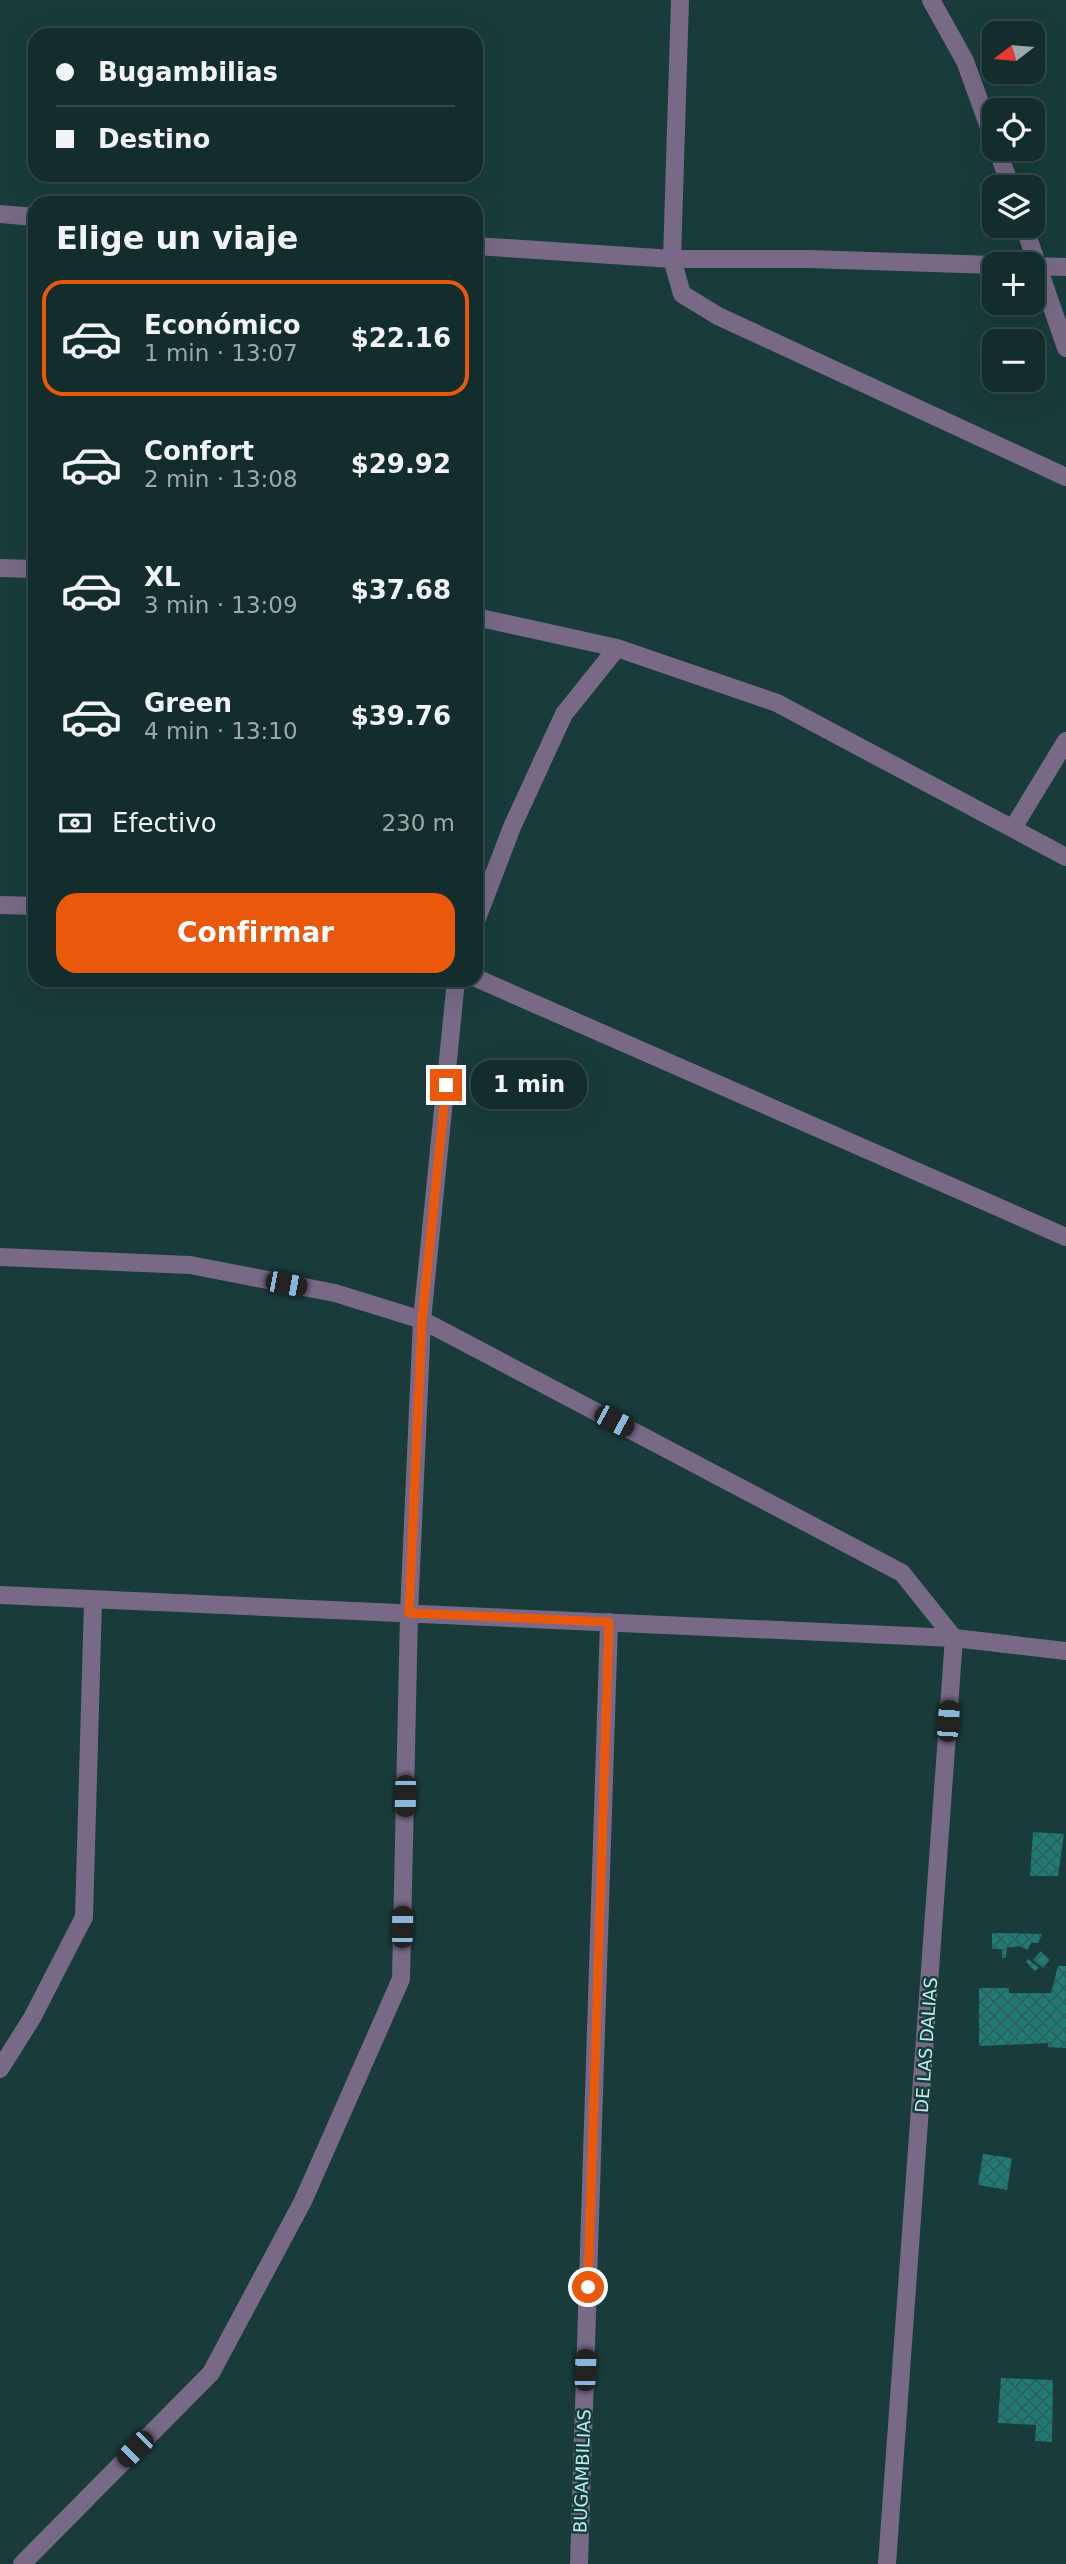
<!DOCTYPE html>
<html lang="es">
<meta charset="utf-8">
<style>
body{margin:0;font-family:"DejaVu Sans",sans-serif;background:#1c3534;color:#f1f3f6;height:100vh;display:flex;flex-direction:column;font-size:26px;white-space:nowrap}
*{box-sizing:border-box;margin:0}
p{font-size:23px;color:#9da8a9}
.icon{flex:none;width:38px;height:38px;fill:none;stroke:currentColor;stroke-width:2;stroke-linecap:round;stroke-linejoin:round}
.map{position:relative;flex:1;overflow:hidden}
.sheet{position:absolute;left:28px;top:196px;width:455px;height:791px;display:flex;flex-direction:column;background:#132d2c;border-radius:21px;box-shadow:0 7px 28px #0002,0 0 0 2px #324948}
.sheet>*{flex:none}
.top-card{position:absolute;left:28px;top:28px;width:455px;height:154px;border-radius:21px;box-shadow:0 7px 28px #0002,0 0 0 2px #324948;display:grid;align-content:center;height:154px;padding:0 28px;background:#132d2c}
.needle{width:46px;rotate:254deg}
.controls{position:absolute;left:982px;top:21px;display:grid;gap:14px}
.controls a{display:grid;place-items:center;width:63px;height:63px;border-radius:14px;background:#132d2c;box-shadow:0 7px 28px #0002,0 0 0 2px #324948;font-size:35px}
.end{position:absolute;width:32px;height:32px;margin:-16px;border:9px solid #ea580c;background:#fff;box-shadow:0 0 0 4px #fff}
.from{border-radius:50%}
.bubble{position:absolute;height:49px;border-radius:21px;background:#132d2c;box-shadow:0 7px 28px #0002,0 0 0 2px #324948;font-size:23px;font-weight:600;line-height:49px;text-align:center}
.car{position:absolute;width:21px;height:42px;margin:-21px -10px;border-radius:9px;box-shadow:0 0 5px 2px #0007;background:linear-gradient(#222 24%,#8ab4d8 0 40%,#222 0 76%,#8ab4d8 0 86%,#222 0)}
.top-card b{display:flex;align-items:center;gap:24px;height:66px;font-size:26px}
.top-card b+b{border-top:2px solid #324948}
.top-card i{width:18px;height:18px;background:#f1f3f6}
ul{padding:0;list-style:none}
li{display:flex;align-items:center;gap:21px;height:116px;margin:0 14px 10px;padding:0 14px;border:4px solid transparent;border-radius:21px}
li div{flex:1}
li b{display:block;font-size:26px}
li em{font-style:normal;font-weight:600}
li.on{border-color:#ea580c}
li>.icon{width:63px;height:63px;stroke-width:1.5}
h2{padding:0 28px;font-size:32px;line-height:84px}
.pay{display:flex;align-items:center;gap:18px;height:77px;padding:0 28px;font-size:26px}
.pay p{margin-inline-start:auto}
.primary-button{display:flex;gap:14px;margin-top:auto;padding:14px 28px}
.primary-button a{flex:1;height:80px;border-radius:21px;background:#ea580c;color:#fff;font-size:28px;font-weight:600;line-height:80px;text-align:center}
.map>svg:first-child{display:block}
</style>
<div class="map">
<svg width="1066" height="2564" viewBox="0 0 1066 2564">
<defs>
<pattern id="building-cross-hatch" width="8" height="8" patternUnits="userSpaceOnUse" patternTransform="scale(1.75)"><rect width="8" height="8" fill="#207a74"/><path d="M0 0l8 8M0 8l8-8" fill="none" stroke="#2c605d"/></pattern>
</defs>
<rect width="100%" height="100%" fill="#193c3a"/>
<path fill="url(#building-cross-hatch)" d="M1033,1832L1064,1834L1058,1876H1030Z
M992,1933H1008L1042,1934L1038,1943H1031L1027,1950L1019,1946L1007,1948L1006,1958H1002V1949H992Z
M1041,1951L1050,1960L1043,1968L1033,1960Z
M1028,1959L1039,1968L1035,1971L1026,1962Z
M1058,1966H1066V2048L1048,2047V2043L979,2046V1988H1009V1993H1051Z
M983,2154L1012,2158L1007,2190L978,2185Z
M1001,2378L1053,2380L1052,2442L1035,2441L1036,2425L998,2423Z"/>
<g fill="none" stroke-linecap="round" stroke-linejoin="round">
<path stroke="#786a86" stroke-width="18" d="M680,0L672,259H808L994,265
M931,0L965,61L994,141
M997,149L1011,187
M0,214L35,217
M1024,226L1066,348
M476,246L672,259L682,294L718,316L1066,477
M1032,266L1066,267
M0,568L35,569
M476,617L617,648L777,703L1066,857
M1013,828L1066,741
M0,905L35,906
M476,921L512,827L564,714L617,648
M476,978L1066,1237
M0,1257L190,1265L335,1293L422,1320L902,1573L954,1638
M0,1595L954,1638L1066,1651
M0,2069L32,2018L84,1917L93,1601
M22,2564L211,2373L303,2201L401,1979L409,1613L422,1320L456,980
M579,2564L609,1622
M887,2564L954,1638"/>
</g>
<g fill="none" stroke-linecap="round" stroke-linejoin="round">
<path stroke="#ea580c" stroke-width="9" d="M446,1085L422,1320L409,1613L609,1622L588,2287"/>
</g>
<g text-anchor="middle" dominant-baseline="central" stroke-width="5" stroke-linejoin="round" paint-order="stroke">
<g font-size="18" fill="#bbede8" stroke="#193c3a">
<text transform="translate(926 2045) rotate(-86)">DE LAS DALIAS</text>
<text transform="translate(582 2471) rotate(-88)">BUGAMBILIAS</text>
</g>
</g>
</svg>
<div class="controls">
<a><svg class="needle" viewBox="-14 -14 28 28"><path d="M0-13l5 13h-10z" fill="#e53935"/><path d="M0 13l5-13h-10z" fill="#9da8a9"/></svg></a>
<a><svg class="icon" aria-label="locate" viewBox="0 0 24 24"><circle cx="12" cy="12" r="6"/><path d="M12 2v4M12 18v4M2 12h4M18 12h4"/></svg></a>
<a><svg class="icon" aria-label="layers" viewBox="0 0 24 24"><path d="M12 4l9 5-9 5-9-5zM3 14l9 5 9-5"/></svg></a>
<a>+</a>
<a>−</a>
</div>
<i class="end from" style="left:588px;top:2287px"></i>
<i class="end" style="left:446px;top:1085px"></i>
<div class="bubble" style="left:471px;top:1060px;width:116px">1 min</div>
<i class="car" style="left:286px;top:1284px;rotate:101deg"></i>
<i class="car" style="left:614px;top:1421px;rotate:118deg"></i>
<i class="car" style="left:948px;top:1721px;rotate:4deg"></i>
<i class="car" style="left:405px;top:1796px;rotate:181deg"></i>
<i class="car" style="left:402px;top:1927px;rotate:1deg"></i>
<i class="car" style="left:585px;top:2370px;rotate:2deg"></i>
<i class="car" style="left:135px;top:2449px;rotate:225deg"></i>
<div class="top-card">
<b><i class="from"></i>Bugambilias</b>
<b><i></i>Destino</b>
</div>
<section class="sheet">
<h2>Elige un viaje</h2>
<ul>
<li class="on"><svg class="icon" aria-label="car" viewBox="0 0 24 24"><path d="M5 17H2v-5l4-1 3-4h7l3 4 3 1v5h-3M9 17h6M6 11h13"/><circle cx="7" cy="17" r="2"/><circle cx="17" cy="17" r="2"/></svg><div><b>Económico</b><p>1 min · 13:07</p></div><em>$22.16</em></li>
<li><svg class="icon" aria-label="car" viewBox="0 0 24 24"><path d="M5 17H2v-5l4-1 3-4h7l3 4 3 1v5h-3M9 17h6M6 11h13"/><circle cx="7" cy="17" r="2"/><circle cx="17" cy="17" r="2"/></svg><div><b>Confort</b><p>2 min · 13:08</p></div><em>$29.92</em></li>
<li><svg class="icon" aria-label="car" viewBox="0 0 24 24"><path d="M5 17H2v-5l4-1 3-4h7l3 4 3 1v5h-3M9 17h6M6 11h13"/><circle cx="7" cy="17" r="2"/><circle cx="17" cy="17" r="2"/></svg><div><b>XL</b><p>3 min · 13:09</p></div><em>$37.68</em></li>
<li><svg class="icon" aria-label="car" viewBox="0 0 24 24"><path d="M5 17H2v-5l4-1 3-4h7l3 4 3 1v5h-3M9 17h6M6 11h13"/><circle cx="7" cy="17" r="2"/><circle cx="17" cy="17" r="2"/></svg><div><b>Green</b><p>4 min · 13:10</p></div><em>$39.76</em></li>
</ul>
<div class="pay"><svg class="icon" aria-label="cash" viewBox="0 0 24 24"><path d="M3 7h18v10H3z"/><circle cx="12" cy="12" r="2"/></svg>Efectivo<p>230 m</p></div>
<div class="primary-button"><a>Confirmar</a></div>
</section>
</div>
